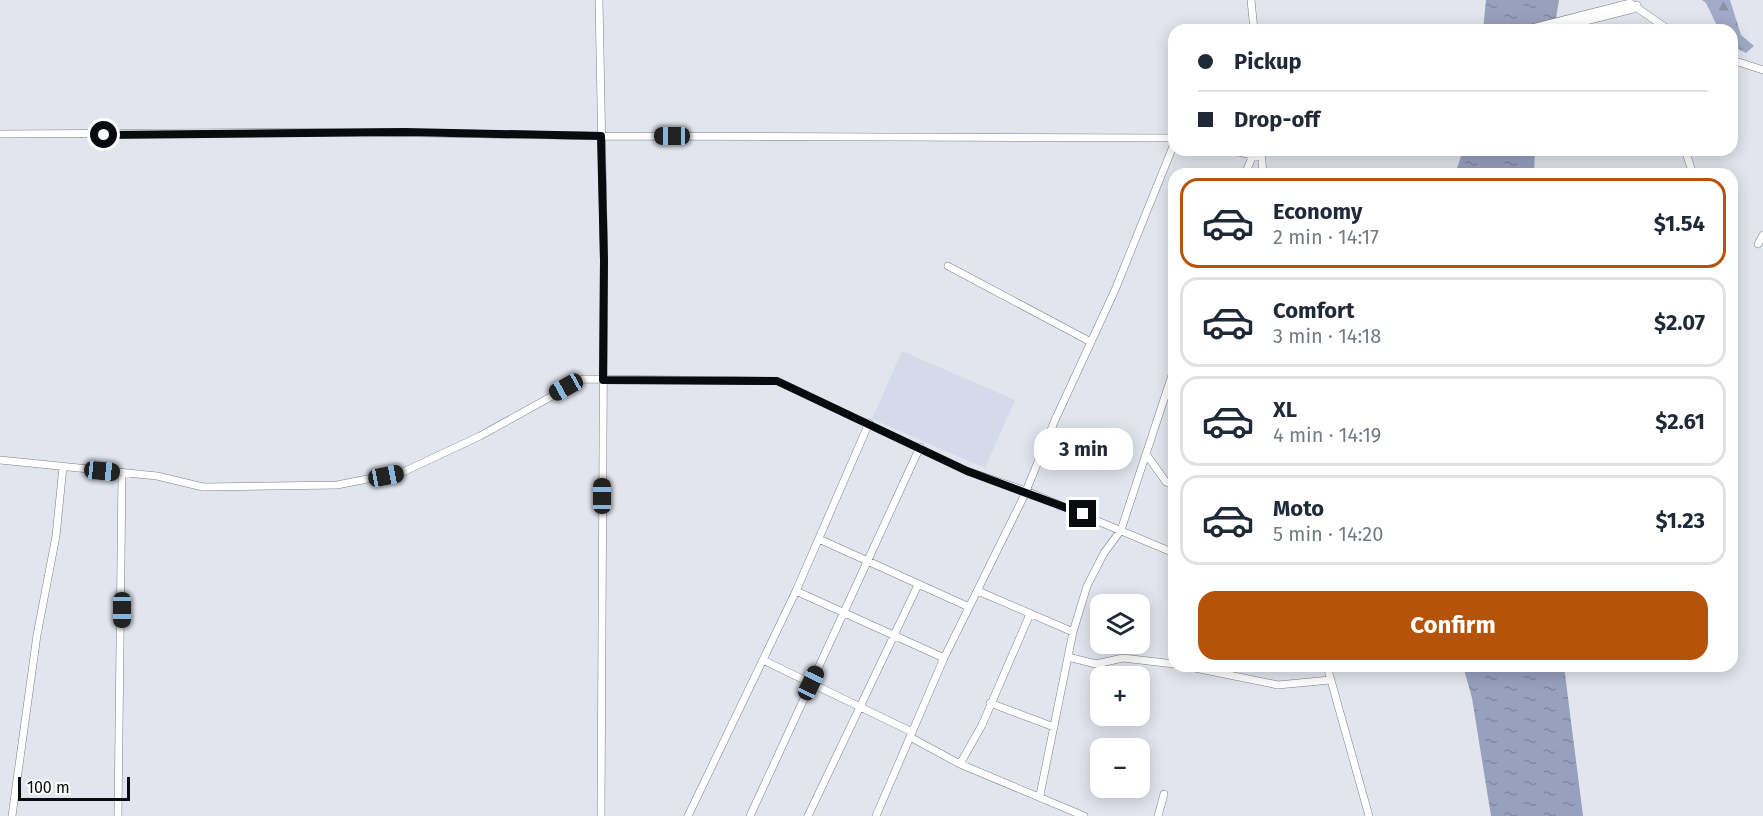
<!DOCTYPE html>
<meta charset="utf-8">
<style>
body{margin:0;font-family:"Fira Sans",sans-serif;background:#f6f6f7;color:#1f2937;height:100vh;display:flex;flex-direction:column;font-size:22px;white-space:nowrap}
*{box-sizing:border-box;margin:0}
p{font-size:20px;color:#747a83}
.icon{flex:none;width:33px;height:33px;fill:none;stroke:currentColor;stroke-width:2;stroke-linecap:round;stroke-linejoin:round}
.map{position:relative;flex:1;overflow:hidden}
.sheet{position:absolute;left:1168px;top:168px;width:570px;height:504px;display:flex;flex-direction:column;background:#fff;border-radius:18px;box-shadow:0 3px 15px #0003}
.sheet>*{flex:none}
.top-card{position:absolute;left:1168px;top:24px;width:570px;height:132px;border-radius:18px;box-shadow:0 3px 15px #0003;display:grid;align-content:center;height:132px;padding:0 30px;background:#fff}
.controls{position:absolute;left:1090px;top:594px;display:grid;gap:12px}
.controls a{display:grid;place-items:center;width:60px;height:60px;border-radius:12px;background:#fff;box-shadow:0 3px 15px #0003;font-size:30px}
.scale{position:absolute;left:18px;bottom:15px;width:112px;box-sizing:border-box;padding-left:6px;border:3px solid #0a0b0e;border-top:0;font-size:16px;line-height:21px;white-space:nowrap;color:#0a0b0e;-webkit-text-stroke:4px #fff;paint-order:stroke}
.end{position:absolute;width:27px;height:27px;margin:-14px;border:8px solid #0a0b0e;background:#fff;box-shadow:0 0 0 3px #fff}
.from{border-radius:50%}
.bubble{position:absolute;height:42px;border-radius:18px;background:#fff;box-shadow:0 3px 15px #0003;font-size:20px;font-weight:700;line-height:42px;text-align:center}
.car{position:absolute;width:18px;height:36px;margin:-18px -9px;border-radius:8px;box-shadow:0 0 4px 2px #0007;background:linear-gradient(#222 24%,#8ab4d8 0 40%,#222 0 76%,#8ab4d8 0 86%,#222 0)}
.top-card b{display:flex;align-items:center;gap:21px;height:57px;font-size:22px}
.top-card b+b{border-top:2px solid #e0e1e3}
.top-card i{width:15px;height:15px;background:#1f2937}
ul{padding:10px 0 0;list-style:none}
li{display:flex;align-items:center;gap:18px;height:90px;margin:0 12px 9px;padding:0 18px;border:3px solid #e0e1e3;border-radius:18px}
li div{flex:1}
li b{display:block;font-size:22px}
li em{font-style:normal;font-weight:700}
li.current{border-color:#b45309}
li>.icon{width:54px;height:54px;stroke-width:1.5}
.action{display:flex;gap:12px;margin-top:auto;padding:12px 30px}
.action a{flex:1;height:69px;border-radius:18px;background:#b45309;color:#fff;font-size:24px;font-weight:700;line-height:69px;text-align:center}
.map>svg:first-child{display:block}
</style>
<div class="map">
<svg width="1763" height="816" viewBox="0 0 1763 816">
<defs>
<pattern id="forest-firs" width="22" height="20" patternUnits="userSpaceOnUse" patternTransform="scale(1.5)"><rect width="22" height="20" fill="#a1aac8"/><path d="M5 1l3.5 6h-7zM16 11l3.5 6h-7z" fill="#8991ab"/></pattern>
<pattern id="water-ripples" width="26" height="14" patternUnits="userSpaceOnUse" patternTransform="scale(1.5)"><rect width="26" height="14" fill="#97a1be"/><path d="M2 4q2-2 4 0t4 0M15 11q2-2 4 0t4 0" fill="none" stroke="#8189a2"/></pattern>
</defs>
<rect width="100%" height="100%" fill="#e2e5ed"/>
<path fill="#d5daea" d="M902,351L1015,400L985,468L872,419Z"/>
<path fill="url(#forest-firs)" d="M1702,0H1730L1741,35L1754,46L1746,53L1733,46L1732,30H1719L1706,3Z"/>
<path fill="url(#water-ripples)" d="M1486,0H1559L1554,30H1483Z
M1463,150H1535L1534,174H1455Z
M1463,666H1564L1583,816H1491L1472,698Z"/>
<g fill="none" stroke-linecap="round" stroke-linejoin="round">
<g stroke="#7d7f87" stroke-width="8">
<path id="street" d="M599,0L604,260L601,816
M1251,0L1254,30
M1524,30L1630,3L1669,30
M1550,30L1633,9L1637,5
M1732,60L1763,70
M0,134L359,132L601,136L1174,138
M1229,150L1261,157
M1261,150L1263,174
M1685,150L1693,174
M1245,174L1253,155
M1758,244L1763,235
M948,266L1091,342
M1146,454L1166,482L1174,485
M0,460L157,476L203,487L337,485L403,472L480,436L583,379L777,381L967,471L1026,491L1174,553
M819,539L969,607
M796,591L944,658
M978,591L1073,632
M1068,657L1096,664L1123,658L1174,664
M763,660L912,732
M1185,666L1278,685L1330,680
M1327,666L1369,816
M990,703L1054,727
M910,737L960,764L1084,816
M960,764L982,725L1030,614
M1040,795L1073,632L1087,586L1104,553L1121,530L1174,369
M12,816L37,635L56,536L63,467
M118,816L122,473
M688,816L796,591L869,423
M750,816L920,447
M808,816L918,585
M876,816L944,658L1024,496L1055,420L1115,290L1174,144
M1158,816L1164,794"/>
</g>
<use href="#street" stroke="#fff" stroke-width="7"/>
</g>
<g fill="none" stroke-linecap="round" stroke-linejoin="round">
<path stroke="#0a0b0e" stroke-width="8" d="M104,135L405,132L601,136L604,260L603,380L777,381L967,471L1083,514"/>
</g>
</svg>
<div class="controls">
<a><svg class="icon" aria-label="layers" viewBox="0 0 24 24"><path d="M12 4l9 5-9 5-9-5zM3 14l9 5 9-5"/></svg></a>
<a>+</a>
<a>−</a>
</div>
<div class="scale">100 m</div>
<i class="end from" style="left:104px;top:135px"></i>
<i class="end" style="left:1083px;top:514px"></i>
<div class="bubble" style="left:1034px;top:428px;width:99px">3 min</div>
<i class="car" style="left:672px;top:136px;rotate:270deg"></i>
<i class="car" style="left:566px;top:387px;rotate:241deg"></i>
<i class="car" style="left:102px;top:471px;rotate:96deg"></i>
<i class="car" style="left:386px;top:476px;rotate:79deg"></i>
<i class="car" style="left:602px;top:496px;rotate:0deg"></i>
<i class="car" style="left:122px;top:610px;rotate:180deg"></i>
<i class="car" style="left:811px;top:683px;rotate:25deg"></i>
<div class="top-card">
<b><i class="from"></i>Pickup</b>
<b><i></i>Drop-off</b>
</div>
<section class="sheet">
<ul>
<li class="current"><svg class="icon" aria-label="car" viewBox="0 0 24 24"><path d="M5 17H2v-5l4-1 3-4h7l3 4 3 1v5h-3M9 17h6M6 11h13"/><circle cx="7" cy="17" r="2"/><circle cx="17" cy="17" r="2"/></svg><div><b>Economy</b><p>2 min · 14:17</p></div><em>$1.54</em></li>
<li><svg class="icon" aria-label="car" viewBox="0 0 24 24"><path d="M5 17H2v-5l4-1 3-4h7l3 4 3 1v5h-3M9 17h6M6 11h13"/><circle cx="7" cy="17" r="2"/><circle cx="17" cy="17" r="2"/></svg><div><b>Comfort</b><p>3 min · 14:18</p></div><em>$2.07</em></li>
<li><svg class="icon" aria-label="car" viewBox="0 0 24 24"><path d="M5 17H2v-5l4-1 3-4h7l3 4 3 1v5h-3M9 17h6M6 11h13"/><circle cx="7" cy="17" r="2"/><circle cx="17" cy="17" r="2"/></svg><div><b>XL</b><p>4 min · 14:19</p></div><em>$2.61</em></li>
<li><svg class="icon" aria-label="car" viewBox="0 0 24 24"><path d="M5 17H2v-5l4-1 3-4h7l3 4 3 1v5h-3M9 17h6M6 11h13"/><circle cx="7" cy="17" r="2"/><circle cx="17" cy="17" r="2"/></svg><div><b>Moto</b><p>5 min · 14:20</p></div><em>$1.23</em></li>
</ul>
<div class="action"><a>Confirm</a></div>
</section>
</div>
